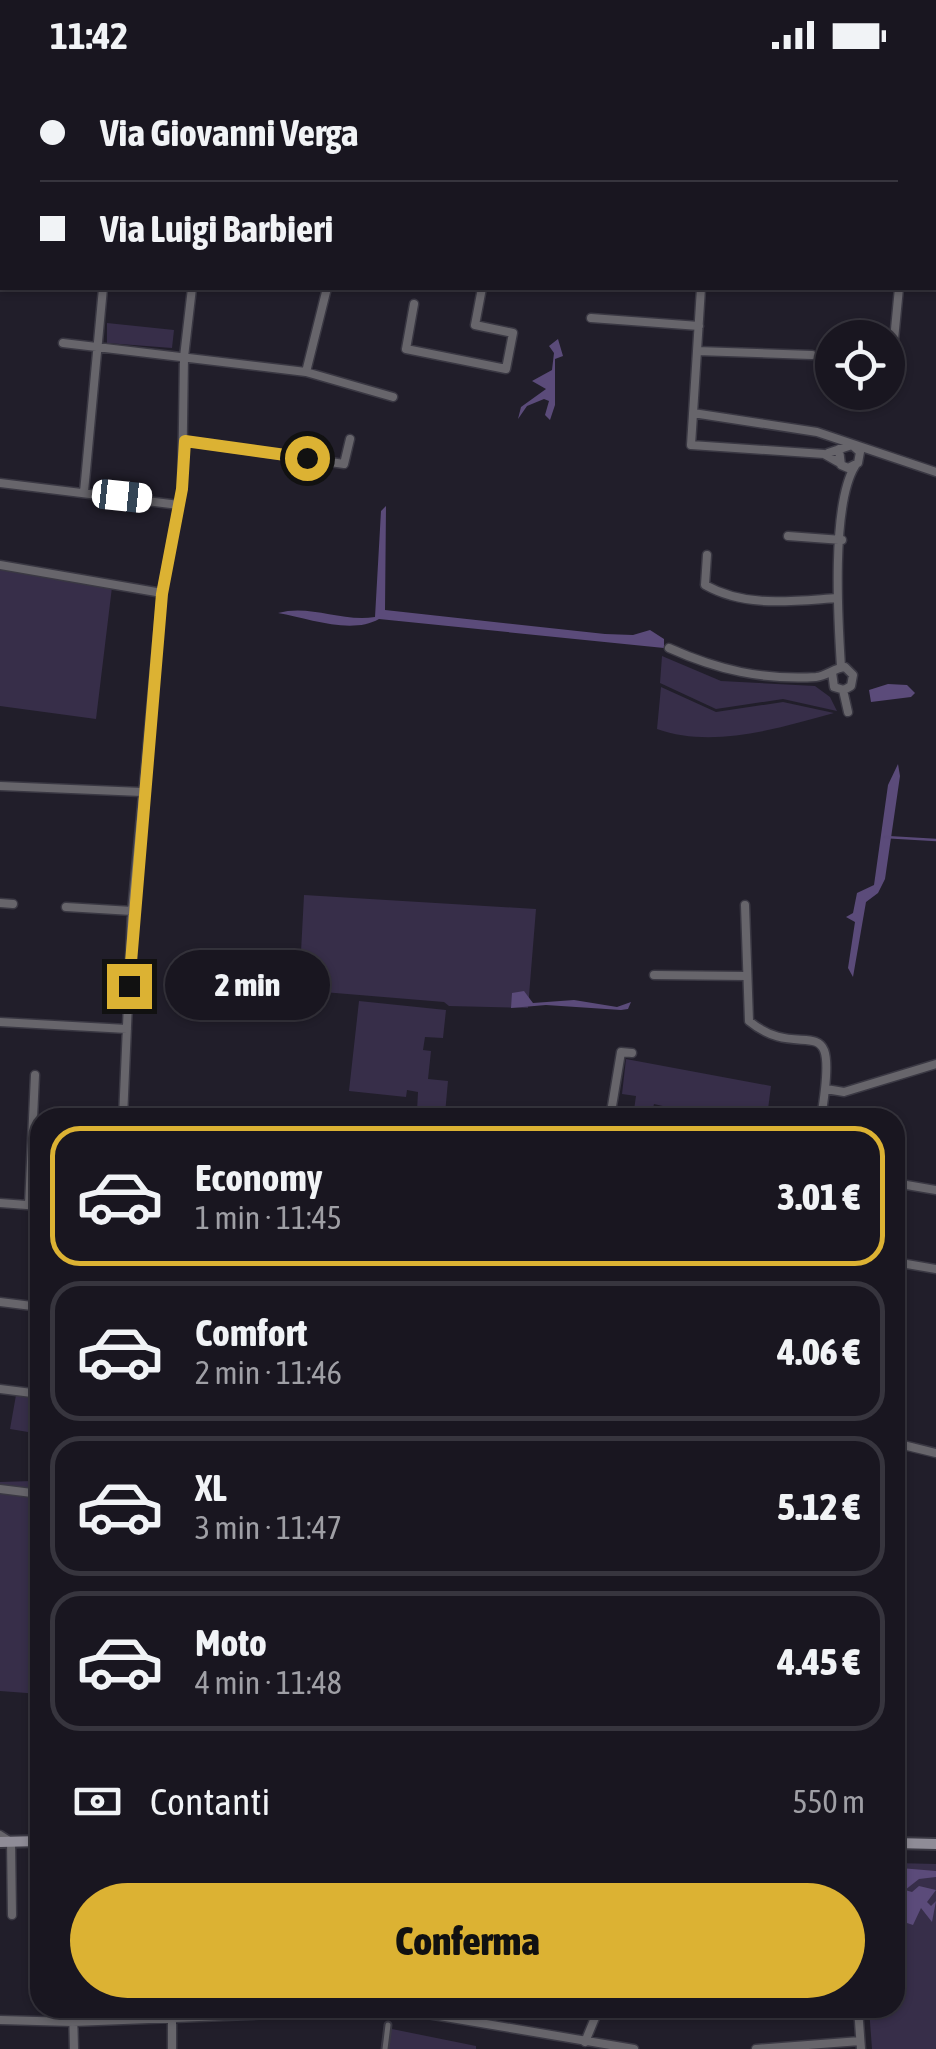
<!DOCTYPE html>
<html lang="it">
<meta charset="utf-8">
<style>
body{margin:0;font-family:"Asap Condensed",sans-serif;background:#26232d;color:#f1f3f6;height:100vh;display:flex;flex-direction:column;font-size:38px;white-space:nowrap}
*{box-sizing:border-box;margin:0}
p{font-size:32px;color:#9f9fa5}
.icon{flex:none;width:55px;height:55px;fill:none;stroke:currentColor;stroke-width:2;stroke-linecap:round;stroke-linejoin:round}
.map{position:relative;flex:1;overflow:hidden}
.sheet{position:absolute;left:30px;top:1038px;width:875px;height:910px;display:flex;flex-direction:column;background:#191620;border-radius:30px;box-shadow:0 2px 8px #0004,0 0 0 2px #37353e}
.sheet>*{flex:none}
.banner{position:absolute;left:0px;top:0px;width:938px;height:220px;box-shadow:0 2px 8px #0004,0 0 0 2px #37353e;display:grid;align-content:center;height:220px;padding:0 40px;background:#191620}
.controls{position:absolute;left:815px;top:250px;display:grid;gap:20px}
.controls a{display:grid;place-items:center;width:90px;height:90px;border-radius:50%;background:#191620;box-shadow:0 2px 8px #0004,0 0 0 2px #37353e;font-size:50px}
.end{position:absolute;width:45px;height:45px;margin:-22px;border:12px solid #dcb233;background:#111;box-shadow:0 0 0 5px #111}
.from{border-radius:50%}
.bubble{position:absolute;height:70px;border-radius:35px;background:#191620;box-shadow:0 2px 8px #0004,0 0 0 2px #37353e;font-size:32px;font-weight:800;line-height:70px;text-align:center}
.car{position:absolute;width:30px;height:60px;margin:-30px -15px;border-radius:12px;box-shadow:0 0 8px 2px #0007;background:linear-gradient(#fff 24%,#345 0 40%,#fff 0 76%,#345 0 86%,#fff 0)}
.banner b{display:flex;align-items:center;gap:35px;height:95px;font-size:38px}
.banner b+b{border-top:2px solid #37353e}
.banner i{width:25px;height:25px;background:#f1f3f6}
ul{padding:18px 0 0;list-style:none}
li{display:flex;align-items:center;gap:30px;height:140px;margin:0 20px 15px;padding:0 20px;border:5px solid #37353e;border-radius:30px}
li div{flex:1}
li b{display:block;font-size:38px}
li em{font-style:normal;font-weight:800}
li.on{border-color:#dcb233}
li>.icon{width:90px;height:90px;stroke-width:1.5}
.pay{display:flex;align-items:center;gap:25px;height:110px;padding:0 40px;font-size:38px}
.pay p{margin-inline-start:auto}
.primary-button{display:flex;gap:20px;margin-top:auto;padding:20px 40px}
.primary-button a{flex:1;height:115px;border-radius:60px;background:#dcb233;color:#111;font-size:40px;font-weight:800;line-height:115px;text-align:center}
.status{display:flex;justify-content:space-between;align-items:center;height:70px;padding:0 50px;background:#191620;direction:ltr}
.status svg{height:28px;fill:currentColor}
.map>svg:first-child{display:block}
</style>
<div class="status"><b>11:42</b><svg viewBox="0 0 49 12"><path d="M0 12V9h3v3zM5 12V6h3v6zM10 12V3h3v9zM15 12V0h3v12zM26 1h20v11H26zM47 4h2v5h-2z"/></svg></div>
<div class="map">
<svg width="936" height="1979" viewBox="0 0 936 1979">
<rect width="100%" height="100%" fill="#211e2a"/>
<path fill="#372e49" d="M107,253L174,260L172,278L107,273Z
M0,498L112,517L96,649L0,636Z
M662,586L721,611L815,616L830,627L837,641L783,629L716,639L660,613Z
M661,617L716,642L783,632L834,643C779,658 713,679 657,659Z
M304,825L536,839L528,938L449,936L444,932L299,920Z
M359,931L446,940L443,968L425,967L423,980L431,981L428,1009L448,1011L445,1044L417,1041L418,1022L407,1020L406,1027L349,1021Z
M626,989L771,1016L767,1047H710L654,1034L651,1047H633L636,1026L622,1024Z
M16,1325L40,1329V1364L10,1359Z
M32,1411L40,1413V1592L35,1619L40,1624L0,1621V1412Z
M895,1793L936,1794V1979H872L869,1938H895Z
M387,1958L476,1976V1979H387Z"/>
<path fill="#5b4b7a" d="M558,269L563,286L555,289V335L550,350L545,345L549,331L544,329L527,336L518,349L521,337L546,319L532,311L552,300L554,283L549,276Z
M386,436L385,540L605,564L633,565L650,560L664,569V578L379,549C351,565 308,548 278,543C310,534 340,552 375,547L381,441Z
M888,614L907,615L915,623L911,627L871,632L869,620Z
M898,694L900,706L885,809L878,823L866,832L853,907L848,898L855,852L846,847L853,843L857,823L874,815L888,715Z
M524,921L533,933L574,930L617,937L631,932L628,939L621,940L546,935L511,938L512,923Z
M900,1798L936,1801V1807L919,1809L905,1820L912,1822L919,1816L936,1820L927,1832L931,1836L936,1831L932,1852L921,1838L913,1855L898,1850L895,1810L900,1809Z"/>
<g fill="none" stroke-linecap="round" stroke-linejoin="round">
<path stroke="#5a4a79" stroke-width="2.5" d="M885,767L936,770"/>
<g stroke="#3a3843" stroke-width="9">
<path id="pedestrian" d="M385,1979L388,1955"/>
</g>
<g stroke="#3a3843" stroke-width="11">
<path id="minor" d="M203,0L206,2
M34,2V0
M292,2V0
M323,2V0
M372,2V0
M935,166L936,167
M701,218L691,375L824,384L838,392
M414,234L406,279L506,299L513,263L475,255L482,218
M591,248L699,256
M63,273L306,302L393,327
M893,280L899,218
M697,281L812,285
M306,302L327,218
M693,343L817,362L936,402
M185,371L344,394L350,369
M828,383L852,375L860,382L858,393L848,398L841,395L839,379
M0,413L179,435
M84,422L103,218
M788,466L842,470
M707,485L705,515C746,538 792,531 837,528
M0,495L162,523
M669,578C718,600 762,610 816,607C827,606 834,598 845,597L853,605L851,616L844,620L834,617L832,602
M841,597C838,550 831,435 855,396
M843,620L848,642
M0,716L142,722
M0,833L13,834
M745,835L749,951C804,997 841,926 821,1048
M66,837L132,841
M654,905L746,906
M0,952L127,959
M826,1019L844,1022L936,994
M123,1048L132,841L162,523L182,419L184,287L192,218
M610,1048L621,982L632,983
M895,1113L936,1120
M0,1133L40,1136
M29,1135L35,1005
M895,1192L936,1199
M0,1232L40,1237
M0,1319L40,1324
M895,1373L936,1383
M0,1419L40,1424
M0,1765L11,1772L12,1845
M73,1938L74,1979
M858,1938L861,1979
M172,1949V1979
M0,1950L73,1952L398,1939L634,1979
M585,1972L599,1938
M756,1979L860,1971"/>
</g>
<g stroke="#3a3843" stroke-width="14">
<path id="secondary" d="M0,1772L40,1771
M895,1773L936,1774"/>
</g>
<use href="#pedestrian" stroke="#67656b" stroke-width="5"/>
<use href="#minor" stroke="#67656b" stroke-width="8"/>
<use href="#secondary" stroke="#8f8c97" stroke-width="10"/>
</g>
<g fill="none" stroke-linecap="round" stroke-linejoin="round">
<path stroke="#dcb233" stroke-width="12" d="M129,916L162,524L182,419L185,371L307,388"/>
</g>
</svg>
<div class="controls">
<a><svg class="icon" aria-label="locate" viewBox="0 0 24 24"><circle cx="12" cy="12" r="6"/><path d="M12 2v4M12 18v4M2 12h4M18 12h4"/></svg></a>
</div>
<i class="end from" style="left:307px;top:388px"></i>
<i class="end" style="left:129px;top:916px"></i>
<div class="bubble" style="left:165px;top:880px;width:165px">2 min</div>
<i class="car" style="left:122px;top:426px;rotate:96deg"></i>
<div class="banner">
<b><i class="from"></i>Via Giovanni Verga</b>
<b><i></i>Via Luigi Barbieri</b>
</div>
<section class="sheet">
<ul>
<li class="on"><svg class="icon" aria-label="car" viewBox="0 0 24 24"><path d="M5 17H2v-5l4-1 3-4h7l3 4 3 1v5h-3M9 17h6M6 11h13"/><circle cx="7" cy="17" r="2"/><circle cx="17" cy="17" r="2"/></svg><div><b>Economy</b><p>1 min · 11:45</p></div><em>3.01 €</em></li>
<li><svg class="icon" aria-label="car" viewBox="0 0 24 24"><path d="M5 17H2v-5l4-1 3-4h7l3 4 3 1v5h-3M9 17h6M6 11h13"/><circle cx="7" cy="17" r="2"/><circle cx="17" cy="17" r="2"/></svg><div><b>Comfort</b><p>2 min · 11:46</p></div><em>4.06 €</em></li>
<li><svg class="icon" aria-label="car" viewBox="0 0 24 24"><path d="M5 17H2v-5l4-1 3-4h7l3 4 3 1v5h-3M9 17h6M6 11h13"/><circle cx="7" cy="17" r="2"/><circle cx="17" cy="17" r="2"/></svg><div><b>XL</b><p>3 min · 11:47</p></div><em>5.12 €</em></li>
<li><svg class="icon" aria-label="car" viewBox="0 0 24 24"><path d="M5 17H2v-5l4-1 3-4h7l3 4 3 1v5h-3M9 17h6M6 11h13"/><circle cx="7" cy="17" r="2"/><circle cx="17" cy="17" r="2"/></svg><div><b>Moto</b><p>4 min · 11:48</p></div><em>4.45 €</em></li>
</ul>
<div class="pay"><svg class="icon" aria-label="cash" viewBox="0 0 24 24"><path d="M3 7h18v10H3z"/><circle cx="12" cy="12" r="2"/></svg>Contanti<p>550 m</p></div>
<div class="primary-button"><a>Conferma</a></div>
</section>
</div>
